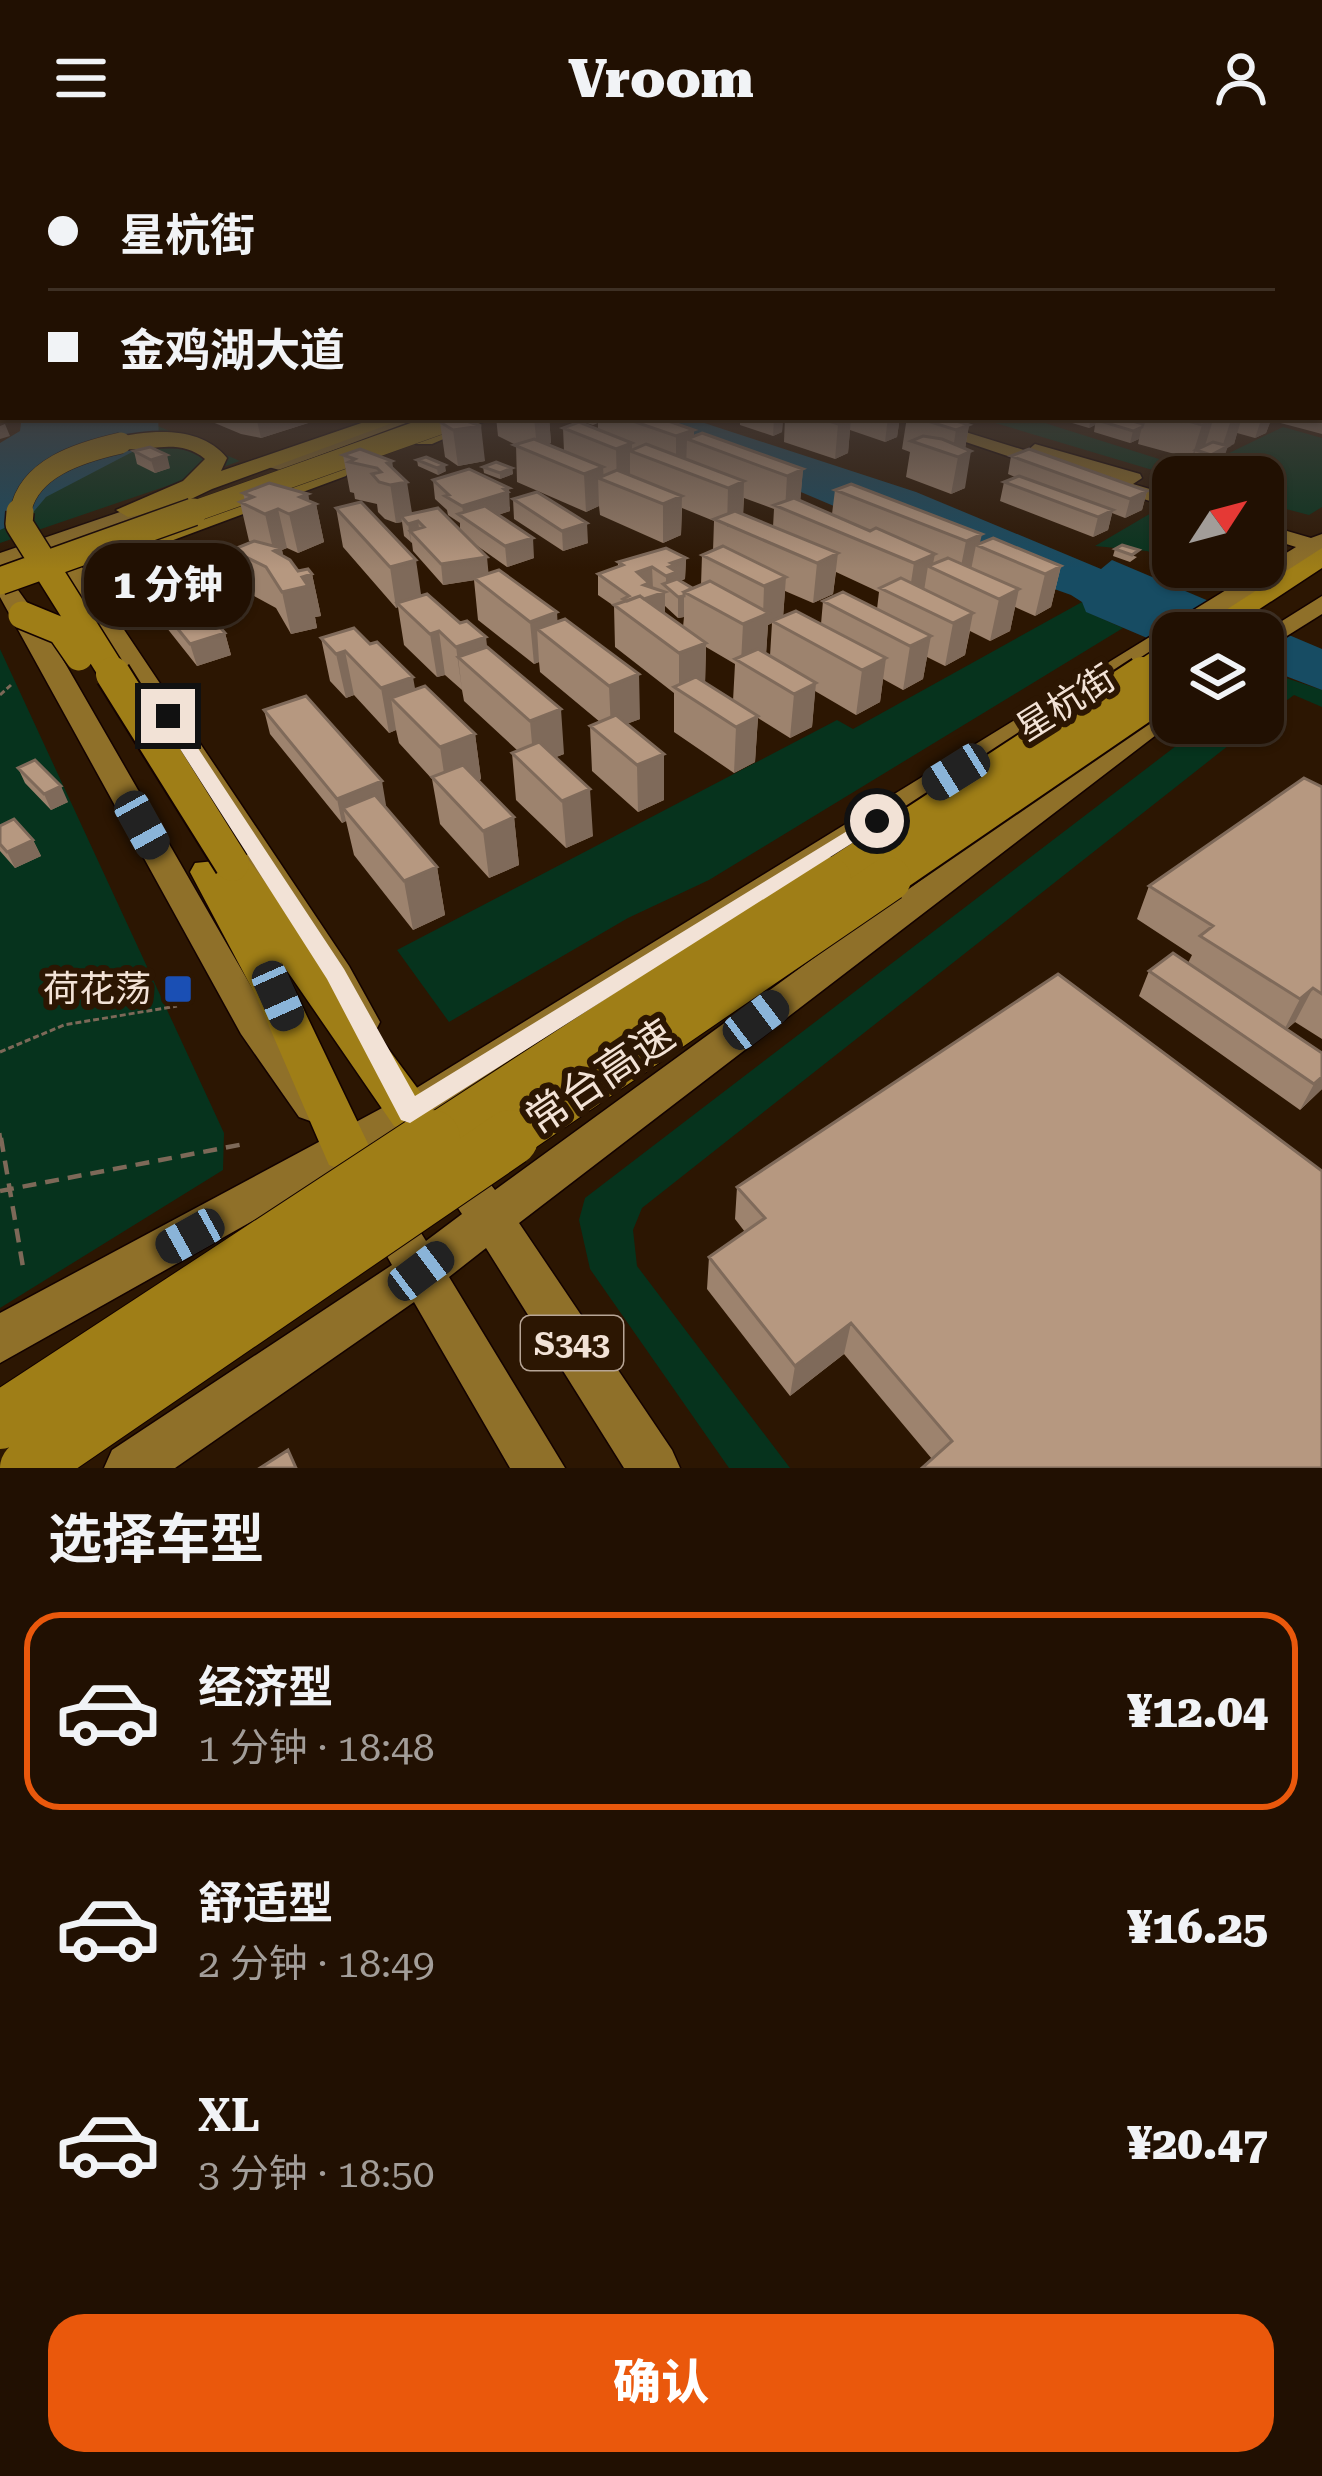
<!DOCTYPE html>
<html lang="zh">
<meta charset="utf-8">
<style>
body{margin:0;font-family:"Roboto Serif","Noto Sans SC",serif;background:#29190c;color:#f1f3f6;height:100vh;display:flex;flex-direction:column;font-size:45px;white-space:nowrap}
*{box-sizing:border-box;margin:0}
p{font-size:39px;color:#a29d99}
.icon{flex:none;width:66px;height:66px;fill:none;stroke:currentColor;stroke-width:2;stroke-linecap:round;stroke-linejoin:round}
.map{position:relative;height:1312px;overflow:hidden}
.panel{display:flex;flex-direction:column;background:#211002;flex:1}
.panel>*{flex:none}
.guide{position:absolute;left:0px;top:0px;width:1323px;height:264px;box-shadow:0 3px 9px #0004,0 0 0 3px #3e3024;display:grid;align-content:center;height:264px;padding:0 48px;background:#211002}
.needle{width:78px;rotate:54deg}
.fabs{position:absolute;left:1152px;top:300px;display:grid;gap:24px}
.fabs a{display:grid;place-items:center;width:132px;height:132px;border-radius:24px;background:#211002;box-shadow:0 3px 9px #0004,0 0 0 3px #3e3024;font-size:60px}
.end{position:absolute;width:54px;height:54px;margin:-27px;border:15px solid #f2e2d6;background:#111;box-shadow:0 0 0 6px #111}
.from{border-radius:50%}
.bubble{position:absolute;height:84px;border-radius:36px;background:#211002;box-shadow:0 3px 9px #0004,0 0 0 3px #3e3024;font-size:39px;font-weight:800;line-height:84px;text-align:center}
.car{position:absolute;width:36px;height:72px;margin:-36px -18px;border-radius:15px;box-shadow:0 0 9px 3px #0007;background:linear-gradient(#222 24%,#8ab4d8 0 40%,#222 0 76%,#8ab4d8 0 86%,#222 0)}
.guide b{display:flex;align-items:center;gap:42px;height:114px;font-size:45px}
.guide b+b{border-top:3px solid #3e3024}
.guide i{width:30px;height:30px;background:#f1f3f6}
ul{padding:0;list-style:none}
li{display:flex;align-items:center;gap:36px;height:198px;margin:0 24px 18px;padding:0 24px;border:6px solid transparent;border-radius:36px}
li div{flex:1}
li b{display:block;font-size:45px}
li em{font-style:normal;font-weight:800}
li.selected{border-color:#ea580c}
li>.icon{width:108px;height:108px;stroke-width:1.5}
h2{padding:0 48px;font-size:54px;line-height:144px}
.primary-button{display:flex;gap:24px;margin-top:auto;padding:24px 48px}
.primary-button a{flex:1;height:138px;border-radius:36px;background:#ea580c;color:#fff;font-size:48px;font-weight:800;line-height:138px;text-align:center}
header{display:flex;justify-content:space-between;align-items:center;height:156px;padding:0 48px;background:#211002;font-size:54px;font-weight:800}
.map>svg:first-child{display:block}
</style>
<header><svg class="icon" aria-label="menu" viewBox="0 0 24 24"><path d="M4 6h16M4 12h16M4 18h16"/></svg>Vroom<svg class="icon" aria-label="person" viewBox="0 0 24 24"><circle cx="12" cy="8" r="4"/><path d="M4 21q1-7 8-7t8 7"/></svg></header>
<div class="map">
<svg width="1322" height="1312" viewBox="0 0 1322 1312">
<rect width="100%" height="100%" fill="#2c1602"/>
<path fill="#06331d" d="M975,261H1026L1216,321H1176Z
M158,270L240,305L0,387V373C20,364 30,354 46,341C85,312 125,310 158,270Z
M1283,271L1322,282V351L1309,359L1263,347V321H1218L1232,313L1225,299Z
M1158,353L1173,358V405L1147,395L1095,390Z
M1082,446L1087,456L1123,472L709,724L628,762L449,866L397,794L837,564L853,573Z
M0,493L224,977L223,1014L0,1152Z
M1277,519L1322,534V551L1294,539L1263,562V524Z
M1206,567H1257L642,1052L633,1074L637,1110L790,1312H729L590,1113L579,1064L585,1042Z"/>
<path fill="#174c63" d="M29,261H158L159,282L46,341L30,360L0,374V287L20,275L21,267Z
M624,261H686L916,336L1101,413L1112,404L1322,493V534L1283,519L1263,524V477H1173V493L1086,456L1082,446L1071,439L888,373Z"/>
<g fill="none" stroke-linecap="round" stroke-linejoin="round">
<g stroke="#130200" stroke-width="3">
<path id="major" d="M398,261H422L280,314L264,310Z
M891,261H917L1027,295L1035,288L1140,318L1142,322L1133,328L1173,340V352L1104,331L1101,327L1111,321L1060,306V313H1046Z
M158,343L175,347L58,391L80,408L349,810L380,866L375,876L362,880L349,876L322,826L64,417L39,398L0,411V397Z
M1263,368L1311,382L1322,378V398L1316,397L1191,477H1173V490L425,968L0,1207V1157L397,944L1296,391L1263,381Z
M0,418L8,420L43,469L267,858L327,937L333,949L327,961L313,966L299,961L241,878L0,441Z
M1322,440V458L1263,495V477Z
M1173,545V566L519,1067L672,1294L680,1312H624L486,1092L449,1121L565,1312H510L414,1146L175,1312H104L112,1294L392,1109L361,1054L368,1040L383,1034L398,1040L426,1085L462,1058L429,1009L435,996C466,985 478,1013 495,1034L1164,547Z"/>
</g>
<g stroke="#130200" stroke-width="3">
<path id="highway" d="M379,261H409L212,333L170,353L128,361L116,354L183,325L205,303C173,276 134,305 110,287L113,282C152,274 200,269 227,302L221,315Z
M465,261H494L432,288H416L413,283Z
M338,308L349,315L346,320L168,386L159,389L146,381L150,376Z
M1322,392V412L1223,477H1190Z
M232,695L245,699L435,956L428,970L411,976L394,970L281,806L371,994L363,1009L346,1015L329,1009L256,840L190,716L195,707L215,705Z"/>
</g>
<path stroke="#7d6958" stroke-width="3" stroke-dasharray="6 3" stroke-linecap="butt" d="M0,539L11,529
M0,896L64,869L177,850
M0,977L1,985"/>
<path stroke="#7d6958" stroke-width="4.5" stroke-dasharray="14 9" stroke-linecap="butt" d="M1,982L24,1117
M0,1035L244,988"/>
<use href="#major" fill="#8f7029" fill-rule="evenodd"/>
<use href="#highway" fill="#9f7e17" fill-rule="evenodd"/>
<g stroke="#130200" stroke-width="22" stroke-linecap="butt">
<path id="highway-bridge-far4" d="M20,359C26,312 81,296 121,287
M184,359L459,261"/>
</g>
<g stroke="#130200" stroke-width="30" stroke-linecap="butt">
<path id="highway-bridge-far3" d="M20,356L19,368L115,521
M0,425L193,356
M22,459L61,475L79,501
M1138,521L1173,498"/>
</g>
<g stroke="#130200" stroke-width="38" stroke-linecap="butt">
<path id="highway-bridge-far2" d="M113,518L232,708
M824,726L1142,518
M885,726L1173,529"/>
</g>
<g stroke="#130200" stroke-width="46" stroke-linecap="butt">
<path id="highway-bridge-far1" d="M428,985L829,723
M506,985L889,723"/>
</g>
<g stroke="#130200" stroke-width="58" stroke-linecap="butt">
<path id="highway-bridge" d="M0,1265L432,982
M28,1312L510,982"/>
</g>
<use href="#highway-bridge-far4" stroke="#9f7e17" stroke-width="21"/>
<use href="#highway-bridge-far3" stroke="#9f7e17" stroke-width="27"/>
<use href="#highway-bridge-far2" stroke="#9f7e17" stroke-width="34"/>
<use href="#highway-bridge-far1" stroke="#9f7e17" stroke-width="44"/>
<use href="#highway-bridge" stroke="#9f7e17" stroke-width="56"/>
</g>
<path fill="#9d836e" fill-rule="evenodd" d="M1322,238V278L1273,265L1275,261H1320V239Z
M209,261H327L261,282L241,278L210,265Z
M454,261L485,305L458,310L445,301L440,266Z
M496,261H549L551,287L548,288L564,295L563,272L598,274V267L593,269L567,261H657L694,274V281L803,313L800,344L832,358L835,334L980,388L1061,410L1051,451L1035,460L1015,451L1010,475L990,485L970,475L965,499L945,510L927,501L923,523L903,534L883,523L880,546L856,559L815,535L812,571L790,582L758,562L755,606L734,617L674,576V537L615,491L614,450L598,439V418L618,410V406L686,402L685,423L680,425L692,432L701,429L702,399L713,395L714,365L682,352L681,379L663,387L600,359L599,350L586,356L517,326L516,289L498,280ZM744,342L774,353L773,371L743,359ZM836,416L879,436L877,453L823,445L821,468L783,461L785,435L813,447L833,438ZM665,450L678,462L684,461L683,471L664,457ZM772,467L770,500L766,497L768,469ZM706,491L735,508L733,545L705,527Z
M740,261H783L782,276L773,280L740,269Z
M785,261H900L897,281L885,286L850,274L848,297L835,303L784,286Z
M907,261H944L969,269L965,293V332L951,338L906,321L910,296L902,293Z
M1052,261H1102L1127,264L1128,262L1119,261H1272L1266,277L1255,282L1237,277L1234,288L1228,290L1222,303L1225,311L1216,319L1205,316L1207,311L1192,307L1193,303L1138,288L1139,283L1130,287L1094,276L1095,269L1089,272Z
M134,295L170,312L155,317L137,308Z
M343,299L394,313L412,358L460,375V367L448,359L447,354L435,343L433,324L510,351V355L498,359L534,402L507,411L469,384L488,418L558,466L640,563L626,568L664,644L638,656L592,615L590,570L600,566L540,516L539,506L534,508L478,464L474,424L443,429L413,395L412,387L404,380L402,366L396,367L385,363L378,356L377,348L355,343L354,337L350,336Z
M1011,300L1147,335L1142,354L1125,362L1112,357L1108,374L1093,381L1000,345L1004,326L1015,321L1008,318Z
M417,304L446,315L438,319L418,310Z
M483,311L512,312L513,318L500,323L484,317Z
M243,337L308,338L309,345L316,348L324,386L298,397L287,392L282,394L283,400L298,415L312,418L321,460L315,461L317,472L291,478L276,452L243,434L232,394L252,386L249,385L240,346L245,345Z
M513,343L588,387L563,395L514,363Z
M336,352L422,440L487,491L564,598L556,601L593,680L566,692L516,644L512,597L518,595L464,545L462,534L445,519L437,521L404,489L398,451L396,452L343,391Z
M1173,391V411H1184L1175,416L1150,405L1154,392Z
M1115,393L1137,401L1130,406L1113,400Z
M140,412L214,440L197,444L225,477L231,499L197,510L155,457Z
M321,482L415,533L475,578L481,623L478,625L514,661L519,709L489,722L440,668L432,623L399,587L396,574L389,577L354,539L346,542L330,525Z
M264,554L386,649L384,650L437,711L445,759L413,774L354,699L346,665L342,667L270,578Z
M18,612L68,646L51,654L25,627Z
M1322,631V883L1295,866L1287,873L1322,933L1300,954L1139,840L1149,815L1188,807L1192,799L1137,763L1149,730Z
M0,670L33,684L41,700L15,712L0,695Z
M1322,1015L932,1303L844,1198L790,1240L707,1133L709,1101L745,1076L735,1063L737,1031Z"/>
<path fill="#7f6a5a" d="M256,261H327L261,282Z
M534,261H549L551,287L537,293Z
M774,261H783L782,276L773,280Z
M888,261H900L897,281L885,286Z
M1091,261H1102L1101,265L1097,264L1095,269L1089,272Z
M1232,261H1242L1234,288L1228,290L1224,302L1207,311L1211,299L1221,294Z
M1262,261H1272L1266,277L1255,282Z
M851,262L848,297L835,303L838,268Z
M1213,264L1203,296L1196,294L1191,304L1202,269Z
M5,268L10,280L0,283V270Z
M969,269L964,299L971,295L965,332L951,338L958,301L952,299L956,274Z
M481,270L485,305L458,310L453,274Z
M1142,271L1139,283L1130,287L1133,275Z
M694,274V286L687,283L686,312H676V280Z
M632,287V296L630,295V324L617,329L616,293Z
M167,299L170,312L155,317L151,304Z
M392,305L396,328L407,326L413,363L401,360L402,366L396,367L387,307Z
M445,309L446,315L438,319L437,312Z
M603,311L604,324L598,322L599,350L586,356L584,318Z
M512,312L513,318L500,323V317Z
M803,313L800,350L785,354L787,320Z
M744,325L743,363L727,371L728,332Z
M509,332L510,355L472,367L464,361L462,350Z
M1147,335L1142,354L1125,362L1130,343Z
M308,338L310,350L316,348L324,386L298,397L289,358L300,341Z
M682,340L681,379L663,387V348Z
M278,353L287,392L282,394L291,433L283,436L265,358Z
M1113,354L1108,374L1093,381L1098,361Z
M418,365L421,385L410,375L411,388L408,368Z
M587,367L588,387L563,395L562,375Z
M982,378L979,391L976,389L970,419L958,425L966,385Z
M533,382L534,402L507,411L505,390Z
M838,397L833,438L813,447L817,407Z
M935,398L932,413L928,410L923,441L908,446L914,407Z
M487,401L489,422L443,429L441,408Z
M686,402L685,423L666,430V420L671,407Z
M416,404L422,445L397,447L398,451L396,452L390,411Z
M1061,410L1051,451L1035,460L1045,418Z
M652,411L653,432L665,436V457L638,467L637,416Z
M312,418L321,460L315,461L317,472L291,478L282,436L302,421Z
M208,419L214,440L187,447L181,426Z
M786,421L783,462L768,469L766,500L741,506L743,468L763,460L764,430Z
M1019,433L1010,475L990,485L999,443Z
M684,440V461L678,462V441Z
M557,456L559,491L537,473L539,506L534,508L530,466Z
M973,457L965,499L945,510L953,467Z
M439,475L445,519L437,521L430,478Z
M225,477L231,499L197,510L190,488Z
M931,480L923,523L903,534L910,490Z
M486,481L491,524L458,501L462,534L456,491Z
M706,487L705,531L679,534V497Z
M345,495L354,539L346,542L336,498Z
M886,502L880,546L856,559L862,514Z
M639,518L640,563L611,574L609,530Z
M413,521L421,566L391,542L396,574L389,577L381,532Z
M816,527L812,571L790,582L794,538Z
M561,553L564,598L534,610L530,565Z
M758,560L755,606L734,617L736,571Z
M475,578L481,623L447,637L440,591Z
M664,598V644L638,656L637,609Z
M382,625L386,649L352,663L343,652L346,665L342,667L337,643Z
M61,630L68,646L51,654L44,638Z
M590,633L593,680L566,692L562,645Z
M514,661L519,709L489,722L483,675Z
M33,684L41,700L15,712L7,696Z
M437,711L445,759L413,774L404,725Z
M1313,832L1295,866L1283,876L1300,843Z
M1322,921V933L1300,954L1314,928Z
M851,1167L844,1198L790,1240L795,1210Z"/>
<path fill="#b69880" stroke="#7f6a5a" stroke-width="3" d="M455,261L481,270L453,274L440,266Z
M621,261H657L694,274L676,280Z
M816,261H847L851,262L838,268Z
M915,261H944L969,269L956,274Z
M1104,261H1118L1143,268L1142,271L1133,275L1097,264Z
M1174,261H1204L1213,264L1202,269Z
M579,266L632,287L616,293L563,272Z
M702,277L803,313L787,320L687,283Z
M923,280L942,283L971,295L958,301L911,285Z
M534,283L603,311L584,318L514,289Z
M1213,286L1228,290L1211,299L1196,294Z
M646,288L744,325L728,332L630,295Z
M150,291L167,299L151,304L134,295Z
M360,293L392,305L387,307L407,326L390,329L379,326L372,318L381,316L377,312L349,306L355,303L343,299Z
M1029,293L1147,335L1130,343L1011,300Z
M426,301L445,309L437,312L417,304Z
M1216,302L1227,304L1218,312L1207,310Z
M496,306L512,312L500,317L483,311Z
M469,313L509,332L504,333L508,336L462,350L445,340L449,339L433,324Z
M617,314L682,340L663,348L598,322Z
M1019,320L1113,354L1098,361L1004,326Z
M269,327L308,338L300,341L316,348L289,358L278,353L265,358L240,346L253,341L243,337Z
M851,328L982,378L966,385L835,334Z
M537,336L587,367L562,375L513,343Z
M794,342L870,375L876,372L935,398L914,407L774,349Z
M361,346L416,404L390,411L336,352Z
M485,350L533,382L505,390L458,358Z
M438,352L487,401L441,408L410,375L424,371L418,365L408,368L401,360Z
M735,355L838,397L817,407L714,363Z
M993,382L1061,410L1045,418L976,389Z
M254,385L281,392L274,395L290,404L298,415L308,413L312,418L302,421L308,430L282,436L266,411L232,394Z
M1164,387L1173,391V399L1154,392Z
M1122,389L1139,394L1132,399L1115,393Z
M723,390L786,421L764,430L702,399Z
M666,392L686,402L671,407L675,409L669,411L677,416L666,420L652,411L637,416L649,427L644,429L665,436L644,443L640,440L627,445L623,443L629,440L598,418L623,409L618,406Z
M192,399L208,419L181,426L225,477L190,488L148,436L155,434L140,412Z
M948,402L1019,433L999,443L928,410Z
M499,414L557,456L530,466L474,422Z
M901,422L973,457L953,467L880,432Z
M677,423L692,432L684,436V440L678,441L663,428Z
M710,425L769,457L743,468L684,436Z
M843,436L931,480L910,490L823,445Z
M427,438L460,467L467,465L486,481L456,491L439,475L430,478L397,447Z
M640,440L706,487L679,497L614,449Z
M796,455L886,502L862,514L772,465Z
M565,463L639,518L609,530L537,473Z
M354,472L370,488L377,486L413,521L381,532L345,495L336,498L321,482Z
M487,491L561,553L530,565L458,501Z
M758,493L816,527L794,538L735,503Z
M696,521L758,560L736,571L674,531Z
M425,530L475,578L440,591L391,542Z
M306,540L382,625L337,643L264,554Z
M616,559L664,598L637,609L590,570Z
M539,586L590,633L562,645L512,597Z
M35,604L61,630L44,638L18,612Z
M463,609L514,661L483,675L432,621Z
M1304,622L1322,631V838L1313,832L1300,843L1200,780L1213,770L1149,730Z
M375,639L437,711L404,725L343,652Z
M14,663L33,684L7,696L0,688V670Z
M1173,797L1322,897V921L1314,928L1149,815Z
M1058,818L1322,1015V1312H922L952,1285L851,1167L795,1210L709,1101L765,1062L737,1031Z
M288,1294L296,1312H260Z"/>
<linearGradient id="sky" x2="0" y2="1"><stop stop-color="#180c01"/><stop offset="0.56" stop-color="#453c39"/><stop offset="1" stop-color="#453c39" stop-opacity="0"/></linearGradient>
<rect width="1322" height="413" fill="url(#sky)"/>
<path fill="#f2e2d6" d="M162,556H174L344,813L415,940L870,661L887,665L410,967L401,964L327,823L159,560Z"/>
<rect fill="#1a4fb4" stroke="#2c1602" stroke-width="4.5" x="163" y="818" width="30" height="30" rx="6"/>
<g text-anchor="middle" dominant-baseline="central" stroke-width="12" stroke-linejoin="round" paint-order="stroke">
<rect fill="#2c1602" stroke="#b7a596" stroke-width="3" x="521" y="1160" width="102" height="54" rx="9"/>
<g font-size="33" font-weight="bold" fill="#f2e2d6">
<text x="572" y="1187">S343</text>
</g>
<g font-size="36" fill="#f2e2d6" stroke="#2c1602">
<text transform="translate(1066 547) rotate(-32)">星杭街</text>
</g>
<g font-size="36" fill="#f2e2d6" stroke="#2c1602" text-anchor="end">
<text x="151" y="833">荷花荡</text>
</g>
<g font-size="42" fill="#f2e2d6" stroke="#2c1602">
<text transform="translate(600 921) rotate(-34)">常台高速</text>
</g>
</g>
</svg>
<div class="fabs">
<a><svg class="needle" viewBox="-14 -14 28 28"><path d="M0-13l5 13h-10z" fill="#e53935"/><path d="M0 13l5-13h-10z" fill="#a29d99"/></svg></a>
<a><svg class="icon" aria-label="layers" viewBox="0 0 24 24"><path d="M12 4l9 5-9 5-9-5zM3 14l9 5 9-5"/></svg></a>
</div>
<i class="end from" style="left:877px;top:665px"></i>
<i class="end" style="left:168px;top:560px"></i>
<div class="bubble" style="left:84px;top:387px;width:168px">1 分钟</div>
<i class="car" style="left:956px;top:616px;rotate:238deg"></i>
<i class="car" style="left:142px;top:669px;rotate:151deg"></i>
<i class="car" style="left:278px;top:840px;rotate:156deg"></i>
<i class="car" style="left:756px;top:864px;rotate:53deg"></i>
<i class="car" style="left:190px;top:1080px;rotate:241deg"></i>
<i class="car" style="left:421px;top:1115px;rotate:53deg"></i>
<div class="guide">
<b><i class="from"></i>星杭街</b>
<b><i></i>金鸡湖大道</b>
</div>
</div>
<section class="panel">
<h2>选择车型</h2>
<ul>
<li class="selected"><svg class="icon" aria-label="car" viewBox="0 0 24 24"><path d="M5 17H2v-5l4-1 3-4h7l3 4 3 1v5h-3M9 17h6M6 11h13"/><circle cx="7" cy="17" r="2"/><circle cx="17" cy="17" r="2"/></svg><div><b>经济型</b><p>1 分钟 · 18:48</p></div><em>¥12.04</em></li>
<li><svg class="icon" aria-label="car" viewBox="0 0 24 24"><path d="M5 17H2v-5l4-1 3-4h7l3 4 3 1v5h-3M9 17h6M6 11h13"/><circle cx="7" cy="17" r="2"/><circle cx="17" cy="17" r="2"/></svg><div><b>舒适型</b><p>2 分钟 · 18:49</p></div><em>¥16.25</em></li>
<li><svg class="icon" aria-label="car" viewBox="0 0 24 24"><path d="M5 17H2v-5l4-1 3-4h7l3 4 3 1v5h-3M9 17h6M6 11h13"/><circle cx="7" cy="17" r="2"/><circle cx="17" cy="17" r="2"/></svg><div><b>XL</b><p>3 分钟 · 18:50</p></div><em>¥20.47</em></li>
</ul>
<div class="primary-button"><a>确认</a></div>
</section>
